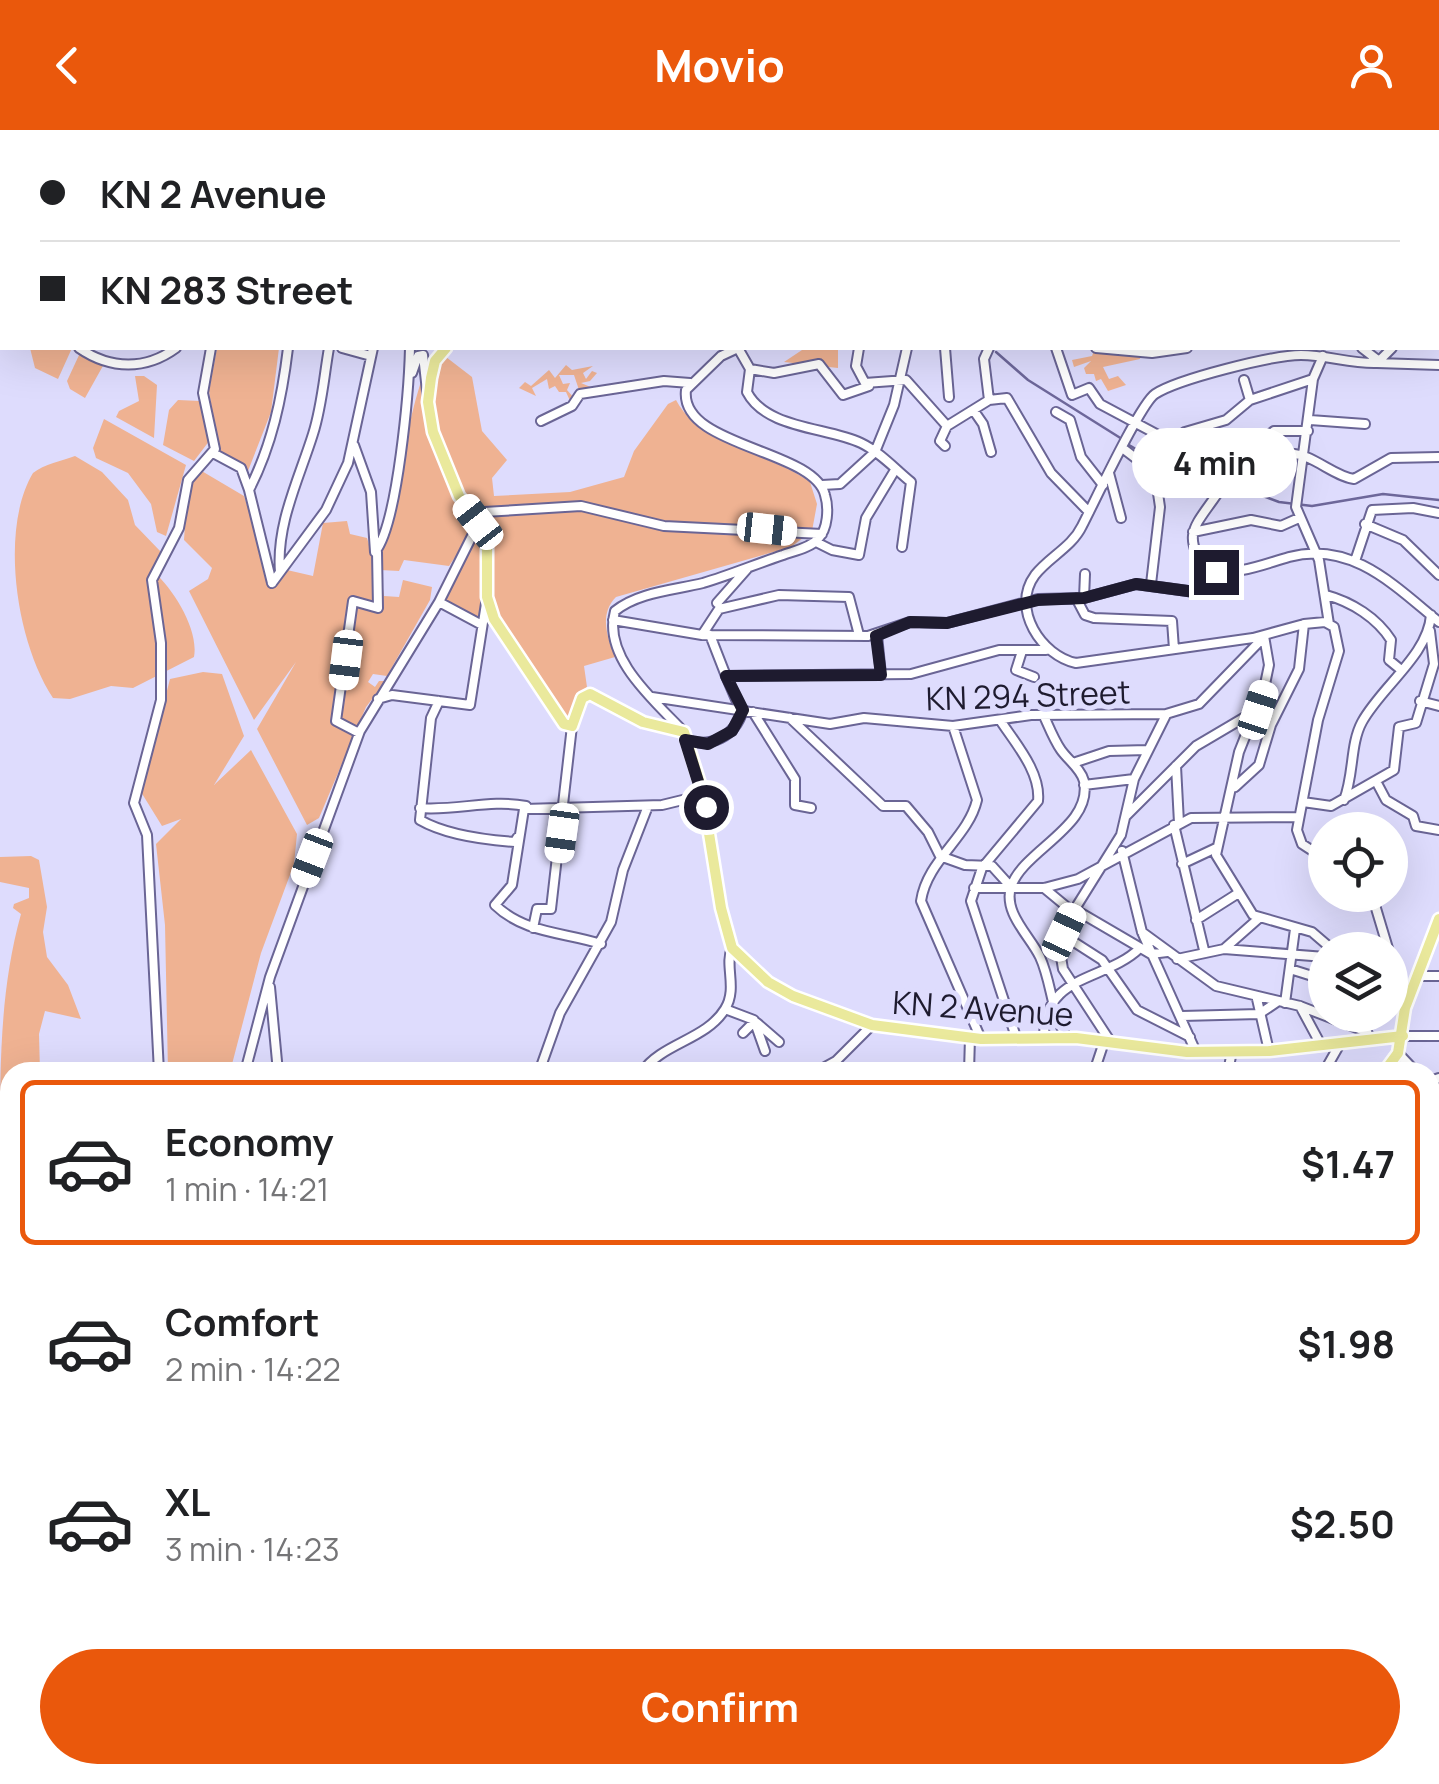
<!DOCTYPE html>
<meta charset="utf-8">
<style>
body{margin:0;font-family:Manrope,sans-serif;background:#f6f6f6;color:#202124;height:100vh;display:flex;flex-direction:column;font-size:38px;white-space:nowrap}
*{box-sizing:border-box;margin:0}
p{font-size:32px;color:#757577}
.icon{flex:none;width:55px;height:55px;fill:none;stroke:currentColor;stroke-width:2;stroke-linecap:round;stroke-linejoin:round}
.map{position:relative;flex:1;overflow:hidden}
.side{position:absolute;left:0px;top:932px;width:1440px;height:722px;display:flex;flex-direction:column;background:#fff;border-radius:30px 30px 0 0;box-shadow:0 10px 40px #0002}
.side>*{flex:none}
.guide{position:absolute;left:0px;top:0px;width:1440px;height:220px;box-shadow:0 10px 40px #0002;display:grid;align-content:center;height:220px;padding:0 40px;background:#fff}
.fabs{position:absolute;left:1308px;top:682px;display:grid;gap:20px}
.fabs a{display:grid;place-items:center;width:100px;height:100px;border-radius:50%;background:#fff;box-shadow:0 10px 40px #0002;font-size:50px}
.end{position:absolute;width:45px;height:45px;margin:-22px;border:12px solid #1e1b2f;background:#fff;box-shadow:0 0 0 5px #fff}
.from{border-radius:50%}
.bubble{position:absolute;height:70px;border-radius:35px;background:#fff;box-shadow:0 10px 40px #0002;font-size:32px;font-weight:700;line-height:70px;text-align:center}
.car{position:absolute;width:30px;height:60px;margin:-30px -15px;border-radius:12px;box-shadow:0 0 8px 2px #0007;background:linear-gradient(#fff 24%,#345 0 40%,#fff 0 76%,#345 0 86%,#fff 0)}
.guide b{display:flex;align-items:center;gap:35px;height:95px;font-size:38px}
.guide b+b{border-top:2px solid #e0e0e0}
.guide i{width:25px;height:25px;background:#202124}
ul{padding:18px 0 0;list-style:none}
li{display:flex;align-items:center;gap:30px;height:165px;margin:0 20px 15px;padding:0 20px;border:5px solid transparent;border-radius:15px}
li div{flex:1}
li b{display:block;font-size:38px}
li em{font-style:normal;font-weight:700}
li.selected{border-color:#ea580c}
li>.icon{width:90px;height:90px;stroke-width:1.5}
.primary-button{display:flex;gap:20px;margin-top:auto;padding:20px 40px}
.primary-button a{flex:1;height:115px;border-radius:60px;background:#ea580c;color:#fff;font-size:40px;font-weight:700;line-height:115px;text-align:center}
header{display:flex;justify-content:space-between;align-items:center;height:130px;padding:0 40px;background:#ea580c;color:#fff;font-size:45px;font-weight:700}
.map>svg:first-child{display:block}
</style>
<header><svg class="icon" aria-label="back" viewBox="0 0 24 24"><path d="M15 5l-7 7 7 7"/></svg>Movio<svg class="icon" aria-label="person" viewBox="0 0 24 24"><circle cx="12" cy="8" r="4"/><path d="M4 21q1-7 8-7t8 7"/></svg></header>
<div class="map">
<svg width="1439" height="1654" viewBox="0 0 1439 1654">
<rect width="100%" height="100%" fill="#dedcfd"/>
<path fill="#efb292" d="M30,218H72L58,249L35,238Z
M217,218H279L271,282L248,341L219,323L209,261Z
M805,218H838V238L784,232Z
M1095,218L1141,223L1140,229L1103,237L1109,249L1118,246L1126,255L1108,261L1101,249L1096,251L1094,244H1086L1084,238L1091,231L1074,237L1072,230L1092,226Z
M80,223L104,234L85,268L70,259L67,251Z
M446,227L472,247L482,301L507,330L492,348L494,366L570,362L624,347L634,321L668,274L676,270C701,317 770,322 810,352L817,374L812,401L791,417L616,467C599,484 607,507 615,527L584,536L587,557L575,567L571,588L564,591L493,479L492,410L482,388L449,436L404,430L399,441L380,440L384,466L399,467L403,450L432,457L430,470L387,546L373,544L368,552L375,557L379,551H386L366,577L319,688L307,695L257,599L296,532L254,590L189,461L208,449L212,438L184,410L187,364L200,340L244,366L273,457L287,440L313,446L323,393L347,391L350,404L367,408L373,427L381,424C400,361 404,295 427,234Z
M566,235L572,240L593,236L583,243L586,249L592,241L597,243L590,251L581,253L593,258L580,263L574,245H559L563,254L570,253L567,260L575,269L571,273L566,262H559L555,256L549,259L547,249L532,258L536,266L519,258L525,252L531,256L549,240L555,248Z
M135,246H144L157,255L154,308L116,287L119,281L139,271Z
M178,270L200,271L210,310L194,331L163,315L169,280Z
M104,289L186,335L166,406L157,402L151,374L128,343L96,328L93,318Z
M75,326L102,342L128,370L135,395L161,422L154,442C174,460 199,500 194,527L133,558L111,556L70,569L53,568C15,510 0,398 33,343C44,334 62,331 75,326Z
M481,398L483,406L480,491L441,472Z
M203,542L222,544L244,606L214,655L251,620L297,704L294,734L261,823L230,942H168L165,795L156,714L181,689L162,696L141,662L170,549Z
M31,726L39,730L47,777L43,802L47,827L68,855L81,889L45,881L39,904L40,942H10V1009L0,1014C0,934 0,860 21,784L13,778L14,774L29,768V758L0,752V727Z
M10,1161V1434L0,1414V1181Z
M10,1476V1645H116L110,1654H0V1480Z
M187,1645H278L270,1654H193Z
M977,1645H1053L1041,1654H978Z"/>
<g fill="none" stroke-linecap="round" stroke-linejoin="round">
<path stroke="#6d679a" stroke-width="2.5" d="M996,222L1028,250L1122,309
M1129,315L1173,341L1231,364L1255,363L1279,372L1312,376L1383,364L1439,370
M1430,1287L1439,1285
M1120,1654L1123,1645"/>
<g stroke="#6a6595" stroke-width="12">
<path id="minor" d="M177,0V2
M649,0L652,2
M940,0L945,2
M1096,0L1100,2
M1381,0L1386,2
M281,2L282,0
M402,2L403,0
M434,2L435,0
M478,2L480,0
M488,2L490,0
M522,2V0
M618,2V0
M956,2L958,0
M1140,2L1145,0
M1277,2L1278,0
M1344,2L1345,0
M1354,2L1359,0
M1438,23H1439
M1438,32L1439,33
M0,153H2
M79,218C111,240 146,240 176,218
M342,218L371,226
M859,218L856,236L865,253L906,250L947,296L989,270L1007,268L1051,343L1089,382
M945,218L949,267
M1056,218L1072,265L1089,258L1100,274L1162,307L1188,334L1218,331L1249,340C1264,338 1272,326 1287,324C1310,321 1332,346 1354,349L1391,328L1439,327
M1096,218L1152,223L1187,218
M1362,218L1379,231
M1323,226L1313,249L1296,377L1319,430L1329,494
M1377,233L1439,235
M750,239L774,243L819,234L843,265L869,256
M412,243L418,226L423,225L428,270
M1244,250L1250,270
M989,270L984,229L989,218
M974,281L983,294L991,322
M1056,282L1070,290L1081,327L1103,355
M1310,290L1365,294
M541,291L572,276L580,264L664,251L690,253
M1168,314L1185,302L1226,290L1250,270L1313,249
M354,315L371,362L375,422C398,394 409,258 410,218
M945,316L940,311L947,296
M1125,320L1155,343L1160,377L1151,454
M1261,320L1274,328
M1248,322L1274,301H1308
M213,323L241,338L249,360
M1109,343L1121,388
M822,355L840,354L875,322L894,275L907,218
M1365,394L1403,410L1439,445
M1193,402L1251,390L1281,396L1299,388
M816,412L832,420L859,425L866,388L895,340
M1355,431L1372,380L1413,378L1439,383
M1207,440C1181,406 1195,396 1215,367C1222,358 1223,346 1230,337
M280,442C276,394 299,349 313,304C322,276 324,246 329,218
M272,453L326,380L348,333L373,218
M272,453L249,360C272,315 282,268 288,218
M1326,465C1352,472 1377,488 1391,510L1389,530L1400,539
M1076,468L1085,485L1094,488L1172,491L1174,519
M1084,468L1085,444
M439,472L482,495
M717,473L747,439
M613,490L702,505L868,506L910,492L947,493L1038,469L1084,468L1136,454L1195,462L1207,440C1240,445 1258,436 1289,427C1351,410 1395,456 1439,492
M702,505L719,479L779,465L849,467L859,505
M710,505L726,546L911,544L999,520H1046
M877,505L881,545
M1264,506L1269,535L1264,559L1239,622L1216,725L1253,785L1312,802L1333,820
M1022,521L1016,540L1034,547
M726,546L740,579
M652,567L830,594L864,588L953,596L1031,585L1166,584L1199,574L1263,508
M378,569L392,565L470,575L487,467
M439,571L431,588L420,690C446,705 486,710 515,712L517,708
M1420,571L1439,576
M753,582L795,649V675L811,678
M1044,586C1049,597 1054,610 1061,620C1068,630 1081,639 1084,651C1093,697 1023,720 1011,757C1003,783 1030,806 1040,827C1052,853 1051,883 1067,908
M790,588L883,676H906L928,702L940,726L965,735L992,736L1011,757
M1000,590C1015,613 1041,642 1038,671L982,738L971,771L1017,910
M953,596L977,670C968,708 927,730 921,771L981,909
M684,602C656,572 602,528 615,481C638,462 675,460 703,453C730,445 756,434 783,425C794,421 810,418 818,409C828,399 829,378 825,365C814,319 679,317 686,260L721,226L738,218L750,239L747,262C766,299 827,297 861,313C880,322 895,339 911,352L902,417
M359,603L336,591L353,471L378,478L377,422
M685,610C711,618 735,607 743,580
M1073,633L1109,621L1147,620
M1176,636L1179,693
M1377,653L1386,670L1413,686L1416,696L1439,700
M1084,655L1134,649
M1235,657L1259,635L1271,595L1299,539L1304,494
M1344,670C1354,645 1350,614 1362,592C1381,557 1428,525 1431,485
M1303,672L1331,676L1394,640L1399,597L1416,593L1434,534L1430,501
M420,678C457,681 490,669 526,676
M1126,686L1196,616L1257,580
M1174,695L1204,820
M1122,721L1142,802L1196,922
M1325,729L1302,714L1297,700L1318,590L1339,521L1334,497L1325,492L1304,494L1253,508L1076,533C1042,526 1010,479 1035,445C1049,427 1072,417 1082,396C1094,373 1140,274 1155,264C1178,249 1273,225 1301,225C1327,225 1351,234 1377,233L1392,218
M1182,734L1216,718
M974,758H1044L1078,749L1191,688L1299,687
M1044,758L1073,782
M1372,765L1405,875
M1074,779L1151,824L1167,822
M1196,790L1237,764
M533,798L537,779H551L572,596
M1142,802L1216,856L1300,876L1367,902
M1063,805L1102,830L1137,880L1190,907
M601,814C565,802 525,804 495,775L512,755L524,679L662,675L703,665
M1224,819L1258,789
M1177,829L1224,819L1325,827
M1290,839L1325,850
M1418,846H1439
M270,857L278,942
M1257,869L1269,921
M1285,873L1295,799
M1300,876L1321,915
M725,879L754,890L765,921
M1360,885L1368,904
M1182,886L1259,884L1277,872
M757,893L779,912
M743,903L754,892
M1403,906H1439
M1044,908C1043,843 1105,852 1140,818
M1112,914L1063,839L1060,821L1073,782L1121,705L1134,649L1166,585
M1398,923L1416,942
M159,942L147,705L134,673L161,570V513L152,450L179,398L188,350L215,319L203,263L211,218
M245,942L270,847L360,601L439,472L484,382L581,376L664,396L822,404
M539,942L560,883L611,792L623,740L648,676
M642,942C662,913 706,910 725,879C738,858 724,835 732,818
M816,942L836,931L872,895
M969,942L970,907
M1094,942L1104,912
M1228,942L1232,921
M1324,942L1341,912
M1430,951L1439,948
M1430,964L1439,982
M1430,1095L1439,1087
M0,1104L10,1085
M1430,1131L1439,1143
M0,1164L10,1160
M0,1500L8,1517
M180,1645L186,1654
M1291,1645L1297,1654
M277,1654L285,1645
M324,1654L327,1645
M712,1654V1645
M859,1654L871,1645
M1215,1654L1218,1645"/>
</g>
<g stroke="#fff" stroke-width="15">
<path id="major" d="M591,2L593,0
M446,218L435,231L431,248L428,272L433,302L459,366L487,401V467L494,489L564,594L572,596L582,568L590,564L643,592L684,602L702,660L721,778L732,818L768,852L793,866L872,895L981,909L1076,908L1187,922L1269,921L1403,906
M1384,942L1398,923L1405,878L1439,789
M1053,1654L1064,1645"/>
</g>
<use href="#minor" stroke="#fff" stroke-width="8"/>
<use href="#major" stroke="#eae99c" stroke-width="10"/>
</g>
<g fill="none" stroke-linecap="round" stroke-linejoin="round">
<path stroke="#1e1b2f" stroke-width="12" d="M706,677L685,610L708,614L732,601L743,580L726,546L881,545L876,506L910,492L947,493L1038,470L1084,468L1136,454L1195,462L1206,440L1216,442"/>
</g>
<g text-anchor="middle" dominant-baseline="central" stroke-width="10" stroke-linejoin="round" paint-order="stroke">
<g font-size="32" fill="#1e1b2f" stroke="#dedcfd">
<text transform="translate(1028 565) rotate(-2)">KN 294 Street</text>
<text transform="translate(983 878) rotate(4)">KN 2 Avenue</text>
</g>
</g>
</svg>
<div class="fabs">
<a><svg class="icon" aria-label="locate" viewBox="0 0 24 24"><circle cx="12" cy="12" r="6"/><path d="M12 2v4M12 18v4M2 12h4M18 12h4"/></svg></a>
<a><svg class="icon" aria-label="layers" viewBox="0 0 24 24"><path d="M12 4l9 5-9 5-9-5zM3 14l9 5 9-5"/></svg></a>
</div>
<i class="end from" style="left:706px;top:677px"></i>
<i class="end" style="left:1216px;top:442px"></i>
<div class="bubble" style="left:1132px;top:298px;width:165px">4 min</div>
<i class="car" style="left:478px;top:392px;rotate:322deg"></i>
<i class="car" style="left:767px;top:399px;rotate:96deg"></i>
<i class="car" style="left:346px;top:530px;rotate:187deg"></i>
<i class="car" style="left:1258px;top:580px;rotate:18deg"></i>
<i class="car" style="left:562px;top:703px;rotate:188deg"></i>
<i class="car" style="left:312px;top:728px;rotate:201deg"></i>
<i class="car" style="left:1064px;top:802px;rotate:25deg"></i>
<div class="guide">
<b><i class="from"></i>KN 2 Avenue</b>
<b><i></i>KN 283 Street</b>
</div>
<section class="side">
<ul>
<li class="selected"><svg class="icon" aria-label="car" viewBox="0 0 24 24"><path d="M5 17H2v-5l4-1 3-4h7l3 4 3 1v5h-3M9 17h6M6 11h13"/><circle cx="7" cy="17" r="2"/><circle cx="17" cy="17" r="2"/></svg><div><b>Economy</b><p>1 min · 14:21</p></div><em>$1.47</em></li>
<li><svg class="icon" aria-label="car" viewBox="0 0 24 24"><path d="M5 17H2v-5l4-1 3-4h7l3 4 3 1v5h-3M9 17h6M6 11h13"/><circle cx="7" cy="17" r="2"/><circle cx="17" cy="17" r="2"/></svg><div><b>Comfort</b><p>2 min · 14:22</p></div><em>$1.98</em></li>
<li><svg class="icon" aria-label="car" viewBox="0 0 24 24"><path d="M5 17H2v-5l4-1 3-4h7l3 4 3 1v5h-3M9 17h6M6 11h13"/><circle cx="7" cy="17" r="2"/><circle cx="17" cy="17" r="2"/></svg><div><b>XL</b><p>3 min · 14:23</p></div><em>$2.50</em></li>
</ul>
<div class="primary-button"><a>Confirm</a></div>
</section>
</div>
